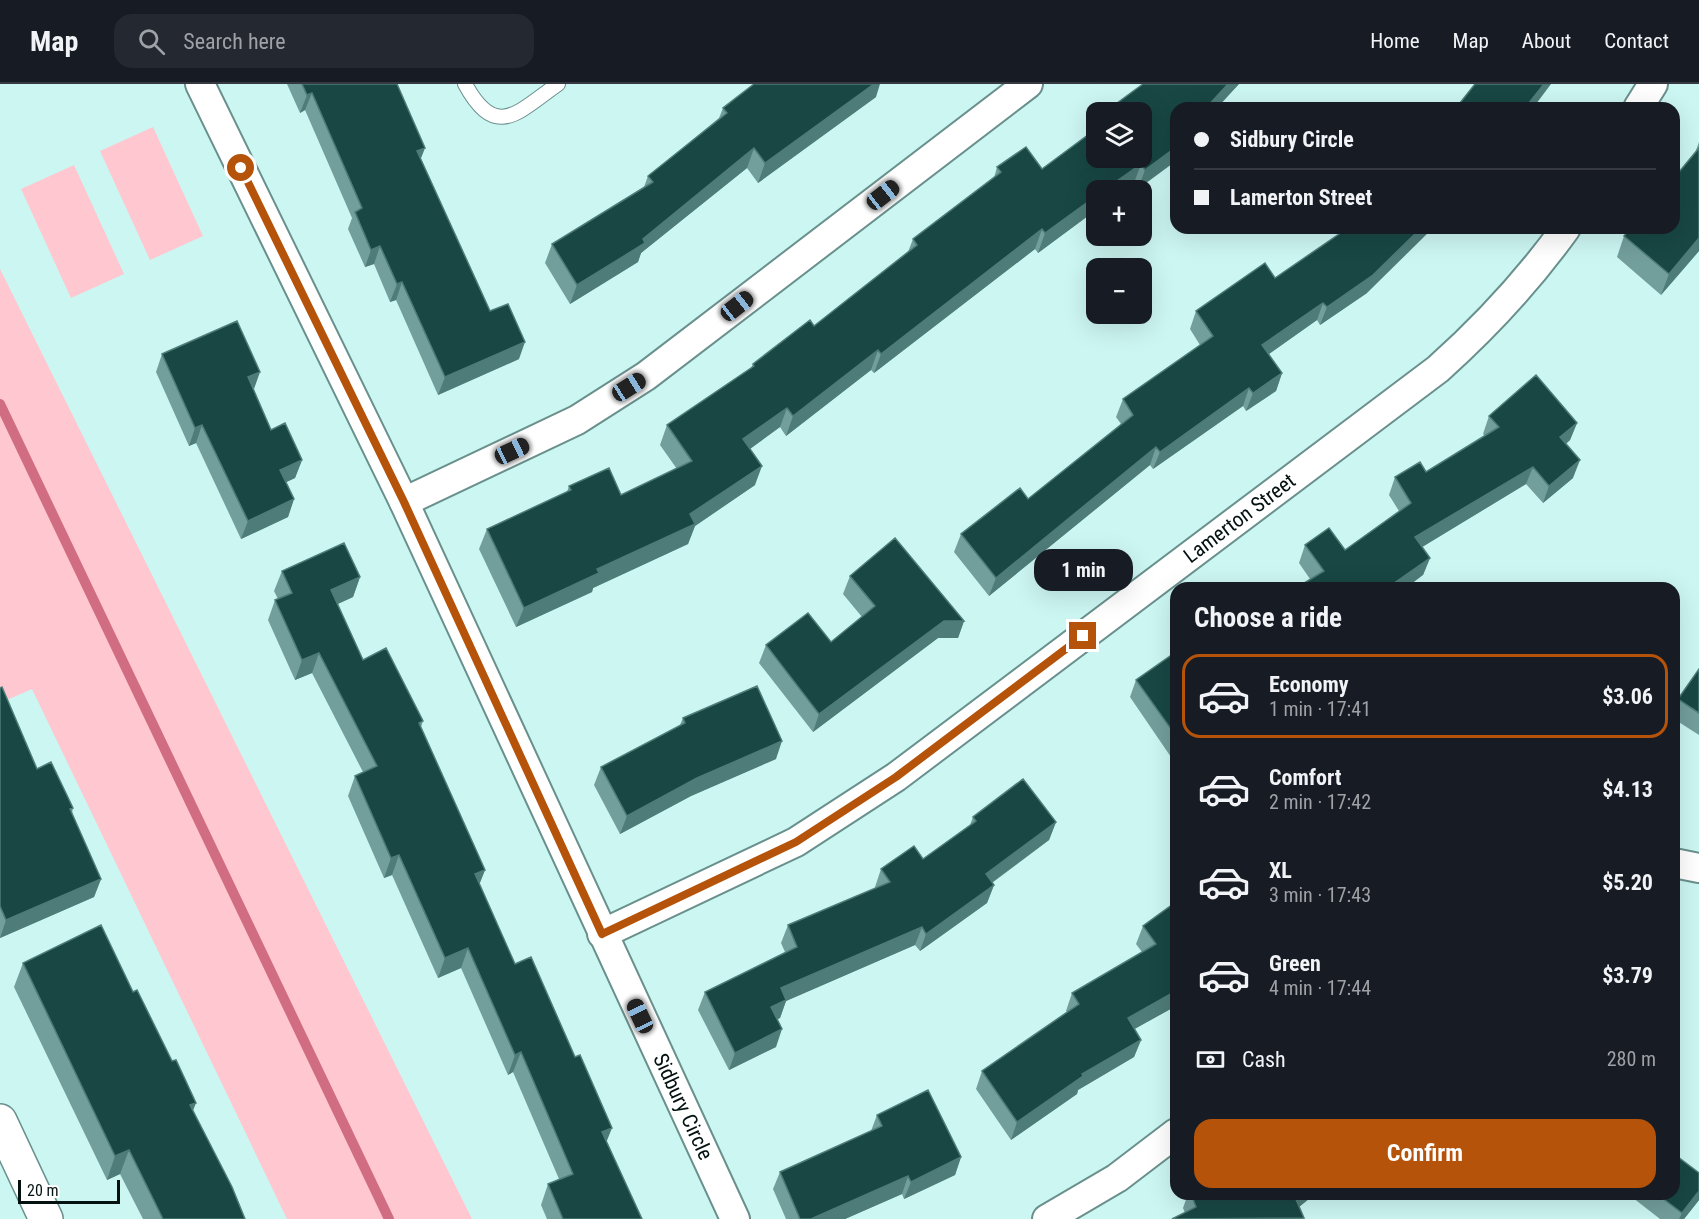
<!DOCTYPE html>
<meta charset="utf-8">
<style>
body{margin:0;font-family:"Roboto Condensed",sans-serif;background:#242831;color:#f1f3f6;height:100vh;display:flex;flex-direction:column;font-size:22px;white-space:nowrap}
*{box-sizing:border-box;margin:0}
p{font-size:20px;color:#9ea1a6}
.icon{flex:none;width:33px;height:33px;fill:none;stroke:currentColor;stroke-width:2;stroke-linecap:round;stroke-linejoin:round}
.map{position:relative;flex:1;overflow:hidden}
.side{position:absolute;left:1170px;top:498px;width:510px;height:618px;display:flex;flex-direction:column;background:#171b24;border-radius:18px;box-shadow:0 6px 24px #0002}
.side>*{flex:none}
.guide{position:absolute;left:1170px;top:18px;width:510px;height:132px;border-radius:18px;box-shadow:0 6px 24px #0002;display:grid;align-content:center;height:132px;padding:0 24px;background:#171b24}
.controls{position:absolute;left:1086px;top:18px;display:grid;gap:12px}
.controls a{display:grid;place-items:center;width:66px;height:66px;border-radius:12px;background:#171b24;box-shadow:0 6px 24px #0002;font-size:30px}
.scale{position:absolute;left:18px;bottom:15px;width:102px;box-sizing:border-box;padding-left:6px;border:3px solid #031110;border-top:0;font-size:16px;line-height:21px;white-space:nowrap;color:#031110;-webkit-text-stroke:4px #fff;paint-order:stroke}
.end{position:absolute;width:27px;height:27px;margin:-14px;border:8px solid #b45309;background:#fff;box-shadow:0 0 0 3px #fff}
.from{border-radius:50%}
.bubble{position:absolute;height:42px;border-radius:18px;background:#171b24;box-shadow:0 6px 24px #0002;font-size:20px;font-weight:700;line-height:42px;text-align:center}
.car{position:absolute;width:18px;height:36px;margin:-18px -9px;border-radius:8px;box-shadow:0 0 4px 2px #0007;background:linear-gradient(#222 24%,#8ab4d8 0 40%,#222 0 76%,#8ab4d8 0 86%,#222 0)}
.guide b{display:flex;align-items:center;gap:21px;height:57px;font-size:22px}
.guide b+b{border-top:2px solid #363941}
.guide i{width:15px;height:15px;background:#f1f3f6}
ul{padding:0;list-style:none}
li{display:flex;align-items:center;gap:18px;height:84px;margin:0 12px 9px;padding:0 12px;border:3px solid transparent;border-radius:18px}
li div{flex:1}
li b{display:block;font-size:22px}
li em{font-style:normal;font-weight:700}
li.on{border-color:#b45309}
li>.icon{width:54px;height:54px;stroke-width:1.5}
h2{padding:0 24px;font-size:27px;line-height:72px}
.pay{display:flex;align-items:center;gap:15px;height:66px;padding:0 24px;font-size:22px}
.pay p{margin-inline-start:auto}
.action{display:flex;gap:12px;margin-top:auto;padding:12px 24px}
.action a{flex:1;height:69px;border-radius:18px;background:#b45309;color:#fff;font-size:24px;font-weight:700;line-height:69px;text-align:center}
header{display:flex;align-items:center;gap:36px;box-sizing:border-box;height:84px;padding:0 30px;background:#171b24;border-bottom:2px solid #363941}
header strong{font-size:28px}
nav{display:flex;gap:33px;margin-inline-start:auto;font-size:21px}
.search{width:420px;height:54px;background:#242831;display:flex;align-items:center;gap:15px;box-sizing:border-box;padding:0 21px;border-radius:18px;color:#9ea1a6;font-size:22px}
.map>svg:first-child{display:block}
</style>
<header>
<strong>Map</strong>
<div class="search"><svg class="icon" aria-label="search" viewBox="0 0 24 24"><circle cx="10" cy="10" r="6"/><path d="M15 15l6 6"/></svg>Search here</div>
<nav><a>Home</a><a>Map</a><a>About</a><a>Contact</a></nav>
</header>
<div class="map">
<svg width="1699" height="1135" viewBox="0 0 1699 1135">
<rect width="100%" height="100%" fill="#ccf6f2"/>
<path fill="#ffc7d0" d="M153,43L203,152L150,176L100,67Z
M74,81L124,190L71,214L21,105Z
M0,185L472,1135H287L32,605L0,619Z"/>
<g fill="none" stroke-linecap="round" stroke-linejoin="round">
<path stroke="#d16d82" stroke-width="10" d="M0,320L389,1135"/>
<g stroke="#69908d" stroke-width="16">
<path id="service" d="M465,0C496,57 518,28 558,0"/>
</g>
<g stroke="#69908d" stroke-width="32">
<g id="minor">
<path id="s1" d="M200,0L404,418L735,1135"/>
<path d="M1638,24L1653,0"/>
<path d="M404,418L577,336L646,292L1028,0"/>
<path d="M1674,779L1699,784"/>
<path id="s2" d="M602,850L796,758L896,693L1438,285C1486,242 1528,197 1566,144"/>
<path d="M1047,1135L1117,1094L1176,1049"/>
</g>
</g>
<g stroke="#69908d" stroke-width="36">
<path id="tertiary" d="M0,1037L46,1135"/>
</g>
<use href="#service" stroke="#fff" stroke-width="14"/>
<use href="#minor" stroke="#fff" stroke-width="28"/>
<use href="#tertiary" stroke="#fff" stroke-width="33"/>
</g>
<path fill="#729e9b" d="M287,0H397L421,75L490,227L519,275L438,311L396,216L390,218L374,180L365,183L348,145L352,134L305,26L300,29Z
M1239,0L1138,105L1134,99L1096,106V126L1038,169L1035,165L874,289L871,286L786,352L780,343L750,365L755,401L695,442L688,460L593,504L592,508L516,543L479,465L487,445L567,408L569,402L621,411L677,385L660,361L667,341L751,284L753,280L814,242L908,168L913,155L994,94L997,83L1042,85Z
M876,13L758,99L747,84L641,169L638,178L570,220L545,179L552,160L644,103L648,92L719,34L723,24Z
M1699,58V167L1661,211L1617,173L1624,152L1695,69Z
M1275,194L1367,209L1320,241L1317,236L1269,270L1282,289L1276,307L1246,327L1243,322L1153,385L1150,381L989,512L954,468L961,450L1028,415L1121,340L1116,333L1123,315L1200,261L1190,245L1196,227Z
M162,270L253,306L271,346L302,376L295,394L286,398L294,415L288,433L241,455L196,359L189,362L156,288Z
M1489,332L1577,339L1570,356L1566,360L1573,394L1543,419L1526,400L1422,463L1430,474L1423,491L1310,495L1299,479L1305,461L1345,466L1399,427L1389,411L1395,393L1426,388L1485,352L1483,350Z
M282,487L360,493L353,513L338,520L363,576L423,637L421,643L485,786L479,801L515,880L607,1058L642,1135H547L541,1121L548,1100L559,1095L513,988L508,991L461,884L438,894L392,791L384,794L348,712L355,692L363,688L312,589L295,596L268,536L275,516L278,515L274,507Z
M850,492L964,537L958,554H938L813,648L759,579L766,561L831,558L862,533L843,510Z
M1176,568V674L1173,676L1130,613L1136,596Z
M1699,585V651L1674,635V626L1678,615Z
M0,604L37,685L73,724L72,729L101,795L94,813L0,854Z
M683,634L776,675L691,712L620,750L594,701L601,683L680,641Z
M973,733L1056,738L1049,756L992,799L994,801L987,819L920,867L915,861L786,917L780,934L777,935L776,963L729,986L698,926L705,908L785,868L781,859L788,841L875,804V803L881,785L923,775L970,741Z
M1176,818V922L1134,945L1141,956L1134,973L1078,1006L1077,1010L1011,1056L976,1005L982,987L1067,928L1066,927L1072,909L1142,868L1136,860L1143,842Z
M23,879L133,908L193,1026L245,1135H143L120,1090L107,1096L14,903Z
M877,1031L961,1073L955,1091L904,1115L902,1110L845,1135H786L773,1105L780,1088L871,1047Z
M1699,1089V1116L1684,1135H1660L1628,1110H1674Z
M1188,1110H1224L1225,1113L1232,1110H1315L1299,1123L1304,1135H1172L1185,1129L1183,1124Z"/>
<path fill="#4e7c78" d="M874,0H880L876,13L758,99L765,79Z
M1228,0H1239L1217,24H1206Z
M1544,0H1551L1533,24H1525Z
M312,9L305,26L300,29L307,11Z
M1176,63V77L1138,105L1145,86Z
M425,64L418,82L417,67Z
M754,64L747,84L641,169L638,178L570,220L577,201L643,155Z
M1141,80L1134,99L1124,106H1104Z
M1096,112V126L1038,169L1045,149Z
M1421,144H1433L1367,209L1320,241L1327,223Z
M1042,145L1035,165L874,289L881,270Z
M1699,154V167L1661,211L1669,190Z
M380,162L374,180L365,183L371,166Z
M402,198L396,216L390,218L397,200Z
M1323,219L1317,236L1256,279L1262,261Z
M525,258L519,275L438,311L445,293Z
M878,266L871,286L786,352L793,332Z
M260,288L254,305L248,293Z
M1282,289L1276,307L1246,327L1253,309Z
M1249,304L1243,322L1153,385L1160,368Z
M787,324L780,343L736,375L743,355Z
M1577,339L1570,356L1553,371L1560,353Z
M202,341L196,359L189,362L195,344Z
M1156,363L1150,381L989,512L996,494Z
M302,376L295,394L274,404L280,386Z
M1580,376L1573,394L1543,419L1549,402Z
M762,382L755,401L695,442L688,460L593,504L592,508L516,543L524,524L690,430Z
M1533,383L1526,400L1409,471L1415,453Z
M294,415L288,433L241,455L248,437Z
M1430,474L1423,491L1406,504H1387Z
M360,493L353,513L324,526L331,506Z
M944,537H964L958,554H938L813,648L819,630Z
M319,569L312,589L295,596L302,576Z
M782,657L776,675L691,712L620,750L627,732L697,694Z
M1056,738L1049,756L979,808L986,790Z
M399,771L392,791L384,794L391,774Z
M485,786L477,806L475,790Z
M101,795L94,813L0,854L6,836Z
M994,801L987,819L920,867L926,850Z
M922,843L915,861L786,917L780,934L765,941L771,923L781,904Z
M468,864L461,884L438,894L445,874Z
M1176,907V922L1122,952L1128,934Z
M782,945L776,963L729,986L735,969Z
M1141,956L1134,973L1078,1006L1077,1010L1011,1056L1017,1038L1082,990Z
M521,968L513,988L508,991L515,971Z
M196,1019L187,1042L190,1021Z
M612,1044L604,1064L602,1048Z
M129,1066L120,1090L107,1096L115,1072Z
M961,1073L955,1091L904,1115L911,1098Z
M908,1092L902,1110L845,1135H811Z
M1699,1107V1116L1684,1135H1679L1682,1129Z
M1300,1110H1315L1289,1131L1295,1113Z"/>
<path fill="#184744" stroke="#4e7c78" stroke-width="1.5" d="M302,0H397L425,64L417,67L490,227L508,220L525,258L445,293L402,198L397,200L380,162L371,166L355,128L362,124L312,9L307,11Z
M754,0H874L765,79L754,64L643,155L645,159L577,201L552,160L653,98L648,92L727,29L723,24Z
M1143,0H1228L1206,24H1176V63L1145,86L1141,80L1104,106H1096V112L1045,149L1042,145L881,270L878,266L793,332L787,324L743,355L762,382L690,430L695,440L597,485L599,489L524,524L487,445L571,406L569,402L609,384L621,411L692,377L667,341L754,282L753,280L810,236L814,242L917,161L913,155L1001,88L997,83L1026,63L1042,85L1096,45V74H1142V28H1105Z
M1475,0H1544L1525,24H1456Z
M1699,64V154L1669,190L1624,152L1631,144H1674V94Z
M1348,144H1421L1373,191L1327,223L1323,219L1262,261L1282,289L1253,309L1249,304L1160,368L1156,363L996,494L961,450L1020,404L1028,415L1133,331L1123,315L1213,252L1196,227L1265,179L1275,194Z
M237,237L260,288L248,293L271,346L285,339L302,376L280,386L294,415L248,437L202,341L195,344L162,270Z
M1536,291L1577,339L1560,353L1580,376L1549,402L1533,383L1415,453L1430,474L1387,504H1296L1324,487L1305,461L1329,444L1345,466L1411,419L1395,393L1420,378L1426,388L1499,343L1489,332Z
M895,454L964,537H944L819,630L766,561L808,529L831,558L875,522L850,492Z
M344,459L360,493L331,506L363,576L386,564L423,637L419,639L485,786L475,790L515,880L531,873L575,973L580,971L612,1044L602,1048L642,1135H563L548,1100L573,1090L521,968L515,971L468,864L445,874L399,771L391,774L355,692L377,682L319,569L302,576L275,516L292,509L282,487Z
M1176,568V652L1136,596Z
M1699,585V629L1678,615Z
M757,602L782,657L697,694L627,732L601,683L685,639L683,634Z
M2,603L37,685L51,678L73,724L70,725L101,795L6,836L0,822V604Z
M1023,695L1056,738L986,790L994,801L926,850L922,843L781,904L786,916L771,923L782,945L735,969L705,908L797,863L788,841L890,798L881,785L914,762L923,775L976,737L973,733Z
M1176,818V907L1128,934L1141,956L1082,990L1083,992L1017,1038L982,987L1079,920L1072,909L1156,860L1143,842Z
M101,841L133,908L137,906L172,977L176,976L196,1019L190,1021L232,1103L245,1135H163L129,1066L115,1072L23,879Z
M928,1006L961,1073L911,1098L908,1092L811,1135H800L780,1088L882,1042L877,1031Z
M1674,1070L1699,1089V1107L1682,1129L1657,1110H1674Z
M1191,1110H1224L1225,1113L1232,1110H1300L1295,1113L1304,1134L1172,1135L1196,1123Z"/>
<g fill="none" stroke-linecap="round" stroke-linejoin="round">
<path stroke="#b45309" stroke-width="8" d="M241,84L404,418L602,850L796,758L896,693L1083,552"/>
</g>
<g text-anchor="middle" dominant-baseline="central" stroke-width="6" stroke-linejoin="round" paint-order="stroke">
<g font-size="21" fill="#031110" stroke="#fff">
<text stroke="none"><textPath href="#s2" startOffset="764">Lamerton Street</textPath></text>
<text stroke="none"><textPath href="#s1" startOffset="1131">Sidbury Circle</textPath></text>
</g>
</g>
</svg>
<div class="controls">
<a><svg class="icon" aria-label="layers" viewBox="0 0 24 24"><path d="M12 4l9 5-9 5-9-5zM3 14l9 5 9-5"/></svg></a>
<a>+</a>
<a>−</a>
</div>
<div class="scale">20 m</div>
<i class="end from" style="left:241px;top:84px"></i>
<i class="end" style="left:1083px;top:552px"></i>
<div class="bubble" style="left:1034px;top:465px;width:99px">1 min</div>
<i class="car" style="left:883px;top:111px;rotate:52deg"></i>
<i class="car" style="left:737px;top:222px;rotate:52deg"></i>
<i class="car" style="left:629px;top:303px;rotate:58deg"></i>
<i class="car" style="left:512px;top:367px;rotate:65deg"></i>
<i class="car" style="left:640px;top:932px;rotate:335deg"></i>
<div class="guide">
<b><i class="from"></i>Sidbury Circle</b>
<b><i></i>Lamerton Street</b>
</div>
<section class="side">
<h2>Choose a ride</h2>
<ul>
<li class="on"><svg class="icon" aria-label="car" viewBox="0 0 24 24"><path d="M5 17H2v-5l4-1 3-4h7l3 4 3 1v5h-3M9 17h6M6 11h13"/><circle cx="7" cy="17" r="2"/><circle cx="17" cy="17" r="2"/></svg><div><b>Economy</b><p>1 min · 17:41</p></div><em>$3.06</em></li>
<li><svg class="icon" aria-label="car" viewBox="0 0 24 24"><path d="M5 17H2v-5l4-1 3-4h7l3 4 3 1v5h-3M9 17h6M6 11h13"/><circle cx="7" cy="17" r="2"/><circle cx="17" cy="17" r="2"/></svg><div><b>Comfort</b><p>2 min · 17:42</p></div><em>$4.13</em></li>
<li><svg class="icon" aria-label="car" viewBox="0 0 24 24"><path d="M5 17H2v-5l4-1 3-4h7l3 4 3 1v5h-3M9 17h6M6 11h13"/><circle cx="7" cy="17" r="2"/><circle cx="17" cy="17" r="2"/></svg><div><b>XL</b><p>3 min · 17:43</p></div><em>$5.20</em></li>
<li><svg class="icon" aria-label="car" viewBox="0 0 24 24"><path d="M5 17H2v-5l4-1 3-4h7l3 4 3 1v5h-3M9 17h6M6 11h13"/><circle cx="7" cy="17" r="2"/><circle cx="17" cy="17" r="2"/></svg><div><b>Green</b><p>4 min · 17:44</p></div><em>$3.79</em></li>
</ul>
<div class="pay"><svg class="icon" aria-label="cash" viewBox="0 0 24 24"><path d="M3 7h18v10H3z"/><circle cx="12" cy="12" r="2"/></svg>Cash<p>280 m</p></div>
<div class="action"><a>Confirm</a></div>
</section>
</div>
